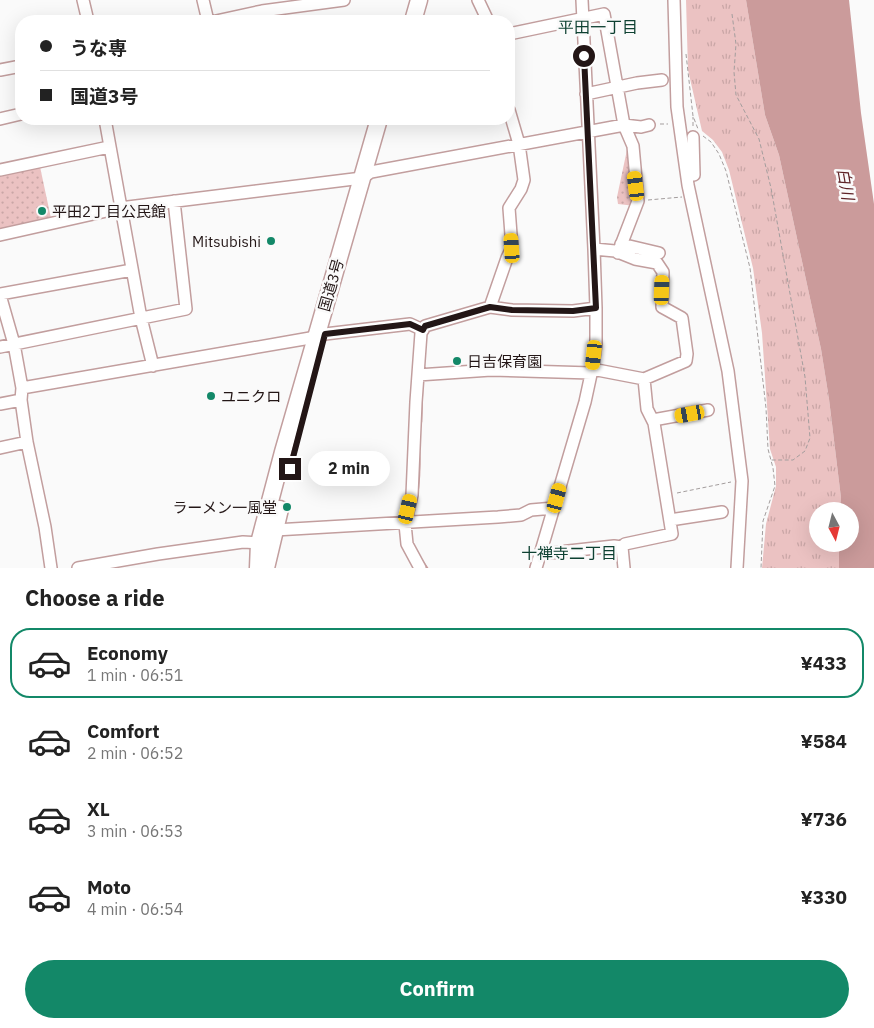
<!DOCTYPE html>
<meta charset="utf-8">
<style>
body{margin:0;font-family:"IBM Plex Sans","Noto Sans JP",sans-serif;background:#f6f6f6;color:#222;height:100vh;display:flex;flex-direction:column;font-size:19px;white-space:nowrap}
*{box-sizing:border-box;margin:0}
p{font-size:16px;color:#767676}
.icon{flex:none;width:28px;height:28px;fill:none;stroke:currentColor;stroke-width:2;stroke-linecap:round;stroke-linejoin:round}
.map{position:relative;height:568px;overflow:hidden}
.details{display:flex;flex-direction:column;background:#fff;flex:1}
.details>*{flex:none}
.top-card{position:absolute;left:15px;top:15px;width:500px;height:110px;border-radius:20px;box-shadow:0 5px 20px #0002;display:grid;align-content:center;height:110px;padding:0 25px;background:#fff}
.needle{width:32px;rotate:173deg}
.buttons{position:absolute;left:809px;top:502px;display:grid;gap:10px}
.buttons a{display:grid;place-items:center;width:50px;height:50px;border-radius:50%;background:#fff;box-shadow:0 5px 20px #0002;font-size:25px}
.end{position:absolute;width:22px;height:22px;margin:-11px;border:6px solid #231616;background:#fff;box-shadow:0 0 0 2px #fff}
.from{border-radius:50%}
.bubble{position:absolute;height:35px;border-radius:18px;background:#fff;box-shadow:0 5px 20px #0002;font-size:16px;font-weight:700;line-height:35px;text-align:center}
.car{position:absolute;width:15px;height:30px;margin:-15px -8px;border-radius:6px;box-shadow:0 0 4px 1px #0007;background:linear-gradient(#f5c518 24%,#345 0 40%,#f5c518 0 76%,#345 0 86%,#f5c518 0)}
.top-card b{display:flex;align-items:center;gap:18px;height:48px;font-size:19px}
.top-card b+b{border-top:1px solid #e0e0e0}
.top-card i{width:12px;height:12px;background:#222}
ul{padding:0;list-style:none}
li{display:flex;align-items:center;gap:15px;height:70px;margin:0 10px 8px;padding:0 15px;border:2px solid transparent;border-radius:20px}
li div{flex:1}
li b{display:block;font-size:19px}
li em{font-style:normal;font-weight:700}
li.active{border-color:#138868}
li>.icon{width:45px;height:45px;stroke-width:1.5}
h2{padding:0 25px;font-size:22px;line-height:60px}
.primary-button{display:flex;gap:10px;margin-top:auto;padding:10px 25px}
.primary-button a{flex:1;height:58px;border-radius:30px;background:#138868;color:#fff;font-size:20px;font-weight:700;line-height:58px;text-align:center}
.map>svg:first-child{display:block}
</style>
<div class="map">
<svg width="874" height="568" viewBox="0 0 874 568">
<defs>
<pattern id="grass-tufts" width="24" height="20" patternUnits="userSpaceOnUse" patternTransform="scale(1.25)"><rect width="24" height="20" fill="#ebc2c2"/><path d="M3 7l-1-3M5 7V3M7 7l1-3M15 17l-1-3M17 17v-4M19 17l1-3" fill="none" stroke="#c9a6a6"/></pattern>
<pattern id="park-dots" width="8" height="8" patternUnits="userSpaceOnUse" patternTransform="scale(1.25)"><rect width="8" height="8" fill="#ebc2c2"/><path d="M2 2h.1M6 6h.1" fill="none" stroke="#c9a6a6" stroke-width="1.8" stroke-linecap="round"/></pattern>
</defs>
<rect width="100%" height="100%" fill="#fafafa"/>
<path fill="url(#grass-tufts)" d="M686,0H746L765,115L779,155L821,349L829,399L841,498L840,511H818V544H839V568H762L766,524L776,486V467L770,449L762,333L753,268L729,170L722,152L713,140L702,131L688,70Z"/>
<path fill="url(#park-dots)" d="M628,145L635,206L618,204L617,197Z
M39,162L52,223L0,235V170Z"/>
<path fill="#cb9b9b" d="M746,0H849L861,113L874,204V568H839V544H850V511H840L841,498L829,399L821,349L779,155L765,115Z"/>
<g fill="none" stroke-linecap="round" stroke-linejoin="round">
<path stroke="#cb9b9b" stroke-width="2.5" d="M421,422L422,390
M414,509C419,490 420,472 419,452
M422,561L427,568"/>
<g stroke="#c29e9e" stroke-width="14">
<path id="minor" d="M83,0L88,21
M203,0L208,21
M478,0L488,21
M674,0L677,107L688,185L728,371L742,481L737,568
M216,21L262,11L344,0
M509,34L604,14L624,125L633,146L638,201L618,253
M0,70L21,66
M586,94L637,83L662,80
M0,119L21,114
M105,119L141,318L153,366
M693,137L694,175
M0,170L109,147
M0,235L120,208L362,178L371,172L624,125L641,127L649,125
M621,244L659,253
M594,249L615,251L635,259L657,263L663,272L662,307L682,318L687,354L686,361L644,379
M0,294L132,270
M0,295L14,344L22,388L21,400L27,442L45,527L51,568
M490,307L512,310L573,311L596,308
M325,334L410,324L423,330
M0,347L186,309L174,201
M418,375L491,370L591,373
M22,388L316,337
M0,404L21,400
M653,420L708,410
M0,448L27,442
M670,520L722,512
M622,547L624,568
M541,554L614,546L622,547L625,544L672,534L654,423L647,409L644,379L592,369
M78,568L158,554L243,542L259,543L275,530L498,517L521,515L531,510L554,508
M420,568L407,544L405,524L412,495L416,402L421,333L425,326L490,307L507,258L512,248L509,208L521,189L524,180L519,144L509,110
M536,568L585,402L593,365L596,344V308L594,249L582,0"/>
</g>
<g stroke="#c29e9e" stroke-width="19">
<path id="highway" d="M413,21L419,0
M258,568L259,543L283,452L379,119
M266,568L280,509"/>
</g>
<path stroke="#a39d9d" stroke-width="1" stroke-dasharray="4 2.5" stroke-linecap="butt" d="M732,14L736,44L734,72L736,95L759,139L771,188L805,377L810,438L805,451L793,460H771
M686,54L693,116L698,129
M660,124H668
M693,126V117
M703,136L711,142L719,154L726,171L750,268L766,408L768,449L773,468L775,486L763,521L761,568
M648,200L682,197
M677,493L731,482"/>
<use href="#minor" stroke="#fff" stroke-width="11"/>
<use href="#highway" stroke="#fff" stroke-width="16"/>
</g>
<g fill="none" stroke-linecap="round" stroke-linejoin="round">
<path stroke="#231616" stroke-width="6" d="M290,469L325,334L410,324L423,330L425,326L490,307L512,310L573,311L596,308L584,56"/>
</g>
<g fill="#138868" stroke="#fafafa" stroke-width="2">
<circle cx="42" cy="211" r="5"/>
<circle cx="271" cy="241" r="5"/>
<circle cx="457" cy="361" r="5"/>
<circle cx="211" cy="396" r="5"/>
<circle cx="287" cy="507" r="5"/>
</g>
<g text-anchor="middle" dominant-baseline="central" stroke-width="5" stroke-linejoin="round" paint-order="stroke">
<g font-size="15" fill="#231616" stroke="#fafafa" text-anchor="start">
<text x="52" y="211">平田2丁目公民館</text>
<text x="261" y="241" text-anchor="end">Mitsubishi</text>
<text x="467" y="361">日吉保育園</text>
<text x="221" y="396">ユニクロ</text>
<text x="277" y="507" text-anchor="end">ラーメン一風堂</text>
</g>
<g font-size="15" fill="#231616" stroke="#fafafa">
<text transform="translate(331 285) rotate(-74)">国道3号</text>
</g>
<g font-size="16" fill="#0e4132" stroke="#fafafa">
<text x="598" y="27">平田一丁目</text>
<text x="569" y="553">十禅寺二丁目</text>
</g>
<g font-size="16" font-style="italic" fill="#5e2226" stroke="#fafafa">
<text transform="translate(846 184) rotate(80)">白川</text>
</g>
</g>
</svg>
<div class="buttons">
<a><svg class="needle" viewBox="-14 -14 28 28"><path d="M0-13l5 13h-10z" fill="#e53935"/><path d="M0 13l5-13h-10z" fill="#767676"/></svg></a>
</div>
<i class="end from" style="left:584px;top:56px"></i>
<i class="end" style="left:290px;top:469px"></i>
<div class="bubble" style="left:308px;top:451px;width:82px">2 min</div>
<i class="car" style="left:636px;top:186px;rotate:353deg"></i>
<i class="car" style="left:512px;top:248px;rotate:356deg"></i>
<i class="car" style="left:662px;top:290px;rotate:2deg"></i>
<i class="car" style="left:594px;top:355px;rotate:186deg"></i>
<i class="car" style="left:690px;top:414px;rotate:260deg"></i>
<i class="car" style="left:557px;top:498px;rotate:15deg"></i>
<i class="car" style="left:408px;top:509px;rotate:13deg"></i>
<div class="top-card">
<b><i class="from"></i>うな専</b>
<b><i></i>国道3号</b>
</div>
</div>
<section class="details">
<h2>Choose a ride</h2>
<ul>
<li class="active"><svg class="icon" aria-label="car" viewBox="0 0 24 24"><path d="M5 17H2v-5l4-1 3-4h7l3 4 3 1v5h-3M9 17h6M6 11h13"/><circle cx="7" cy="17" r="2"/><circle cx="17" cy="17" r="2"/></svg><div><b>Economy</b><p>1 min · 06:51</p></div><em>¥433</em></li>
<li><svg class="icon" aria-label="car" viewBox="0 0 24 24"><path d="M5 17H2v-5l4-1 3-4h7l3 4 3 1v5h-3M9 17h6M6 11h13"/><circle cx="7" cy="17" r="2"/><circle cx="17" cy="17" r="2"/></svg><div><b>Comfort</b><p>2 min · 06:52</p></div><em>¥584</em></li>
<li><svg class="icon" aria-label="car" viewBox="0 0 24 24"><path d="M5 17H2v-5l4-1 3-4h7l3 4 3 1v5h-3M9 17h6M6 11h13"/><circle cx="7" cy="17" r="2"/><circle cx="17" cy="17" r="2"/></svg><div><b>XL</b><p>3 min · 06:53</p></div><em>¥736</em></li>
<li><svg class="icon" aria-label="car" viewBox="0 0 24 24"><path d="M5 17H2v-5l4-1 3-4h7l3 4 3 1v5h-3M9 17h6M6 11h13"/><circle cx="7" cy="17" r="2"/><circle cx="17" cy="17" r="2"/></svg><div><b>Moto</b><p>4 min · 06:54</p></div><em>¥330</em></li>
</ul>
<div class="primary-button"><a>Confirm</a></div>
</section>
